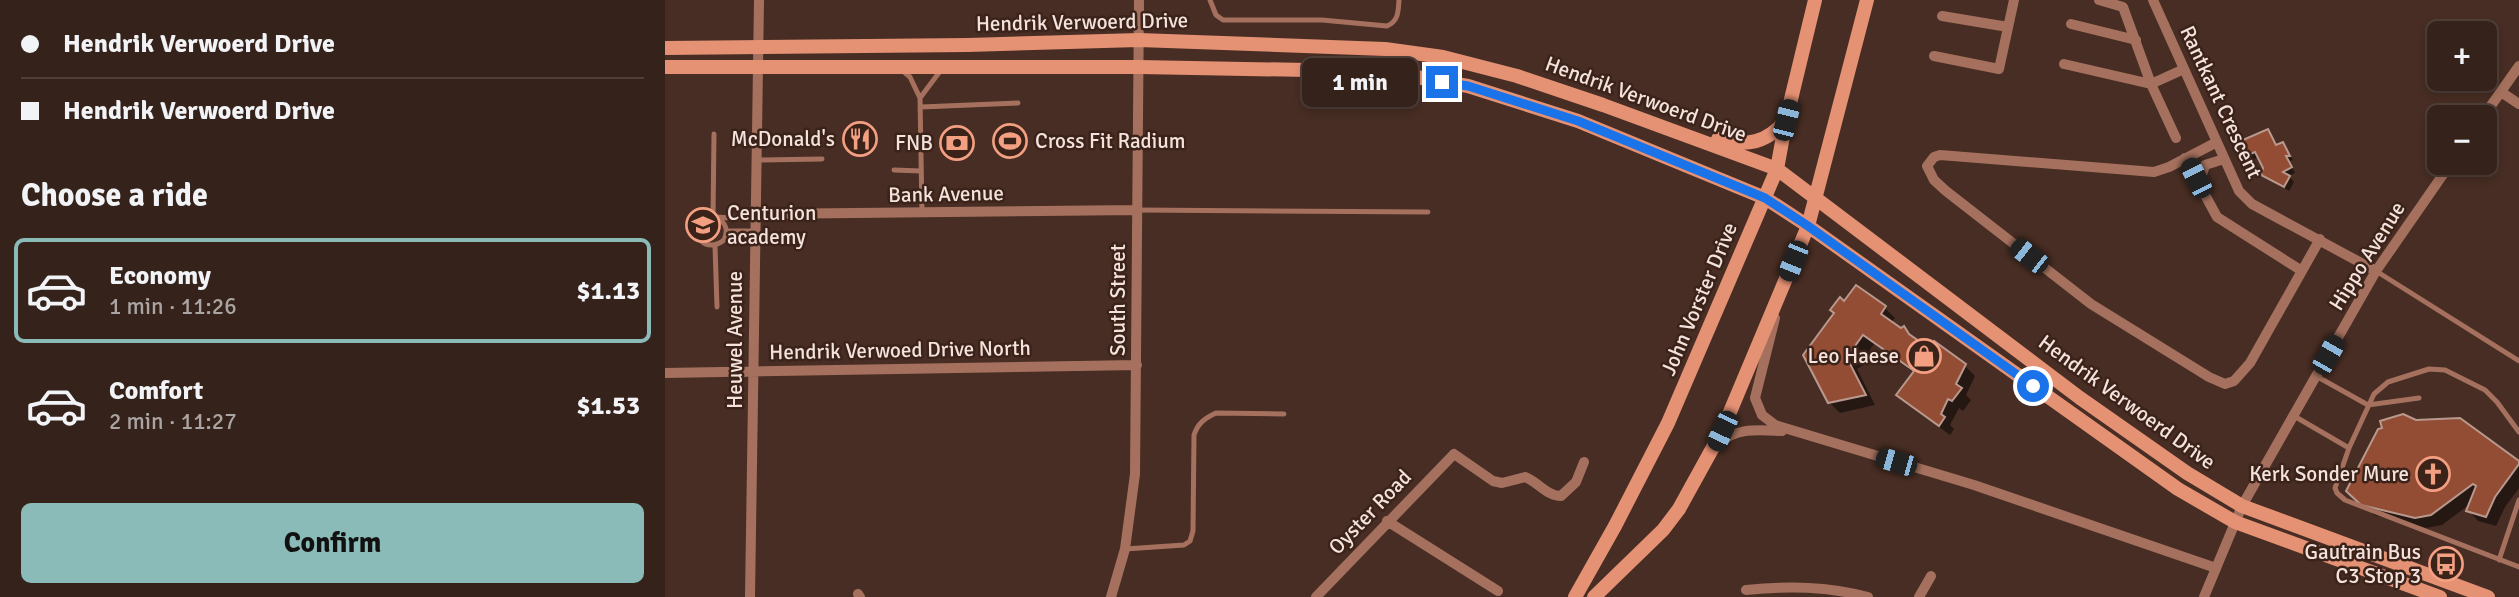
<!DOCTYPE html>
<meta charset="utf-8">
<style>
body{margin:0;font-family:Signika,sans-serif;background:#402f27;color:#f1f3f6;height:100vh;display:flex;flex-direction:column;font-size:26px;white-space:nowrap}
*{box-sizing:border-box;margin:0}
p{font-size:23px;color:#aaa4a2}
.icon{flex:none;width:38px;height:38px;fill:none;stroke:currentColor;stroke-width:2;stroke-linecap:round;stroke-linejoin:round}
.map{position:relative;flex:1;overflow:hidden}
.drawer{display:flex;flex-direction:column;background:#35221a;width:665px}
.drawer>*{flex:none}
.banner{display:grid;align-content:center;height:154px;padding:0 21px;background:#35221a}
.buttons{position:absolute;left:1762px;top:21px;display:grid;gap:14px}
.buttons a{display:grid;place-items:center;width:70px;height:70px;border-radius:10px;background:#35221a;box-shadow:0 4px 10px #0003,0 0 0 2px #4f3f39;font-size:35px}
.end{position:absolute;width:32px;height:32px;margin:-16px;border:9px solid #1a73e8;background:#fff;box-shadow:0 0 0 4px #fff}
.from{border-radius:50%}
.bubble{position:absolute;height:49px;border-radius:10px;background:#35221a;box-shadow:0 4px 10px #0003,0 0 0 2px #4f3f39;font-size:23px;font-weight:700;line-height:49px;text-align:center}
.car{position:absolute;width:21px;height:42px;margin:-21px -10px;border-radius:9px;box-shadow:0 0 5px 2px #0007;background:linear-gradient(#222 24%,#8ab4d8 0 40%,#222 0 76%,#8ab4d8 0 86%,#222 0)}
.banner b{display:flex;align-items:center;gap:24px;height:66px;font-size:26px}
.banner b+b{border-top:2px solid #4f3f39}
.banner i{width:18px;height:18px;background:#f1f3f6}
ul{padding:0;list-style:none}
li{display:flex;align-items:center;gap:21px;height:105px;margin:0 14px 10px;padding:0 7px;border:4px solid transparent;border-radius:10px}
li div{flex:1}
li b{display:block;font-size:26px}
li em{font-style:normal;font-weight:700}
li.active{border-color:#8bbbb9}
li>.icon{width:63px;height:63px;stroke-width:1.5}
h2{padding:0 21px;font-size:32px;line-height:84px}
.action{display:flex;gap:14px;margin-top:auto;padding:14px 21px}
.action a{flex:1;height:80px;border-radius:10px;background:#8bbbb9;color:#111;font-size:28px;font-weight:700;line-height:80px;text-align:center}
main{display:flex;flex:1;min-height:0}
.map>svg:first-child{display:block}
</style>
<main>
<section class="drawer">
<div class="banner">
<b><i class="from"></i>Hendrik Verwoerd Drive</b>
<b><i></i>Hendrik Verwoerd Drive</b>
</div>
<h2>Choose a ride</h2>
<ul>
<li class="active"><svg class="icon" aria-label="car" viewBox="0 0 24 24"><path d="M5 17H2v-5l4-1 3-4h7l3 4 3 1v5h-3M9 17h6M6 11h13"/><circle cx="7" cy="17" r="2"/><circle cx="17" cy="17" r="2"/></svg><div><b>Economy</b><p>1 min · 11:26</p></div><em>$1.13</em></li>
<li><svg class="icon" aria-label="car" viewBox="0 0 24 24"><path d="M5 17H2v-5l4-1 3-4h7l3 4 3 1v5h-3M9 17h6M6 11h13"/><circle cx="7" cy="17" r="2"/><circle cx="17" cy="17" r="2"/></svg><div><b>Comfort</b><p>2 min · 11:27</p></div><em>$1.53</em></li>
</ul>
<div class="action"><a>Confirm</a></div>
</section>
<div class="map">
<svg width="1854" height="597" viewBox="0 0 1854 597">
<rect width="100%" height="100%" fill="#472d23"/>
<path fill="#0007" d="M1602,131L1613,146L1617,144L1622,149L1628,160L1624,161L1630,173L1624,176L1629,182L1624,191L1598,174L1600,167L1594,157L1585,161L1580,156Z
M1179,303L1220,308L1230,318L1226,323L1264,351L1300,366L1310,376L1301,395L1306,400L1298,411L1294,408L1285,425L1289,429L1285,435L1244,405L1234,395L1249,373L1209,344L1200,357L1202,363L1192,369L1210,405L1175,413L1164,402L1171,313Z
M1854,463V488L1840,507L1831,526L1813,521L1803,510L1805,504L1777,525L1761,528L1709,515L1694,502Z"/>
<path fill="#934d34" stroke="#b9998e" stroke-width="2" d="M1603,129L1611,145L1618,142L1625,156H1621L1627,167L1618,172L1625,176L1619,187L1596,175L1598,168L1590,152L1579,157L1571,143Z
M1191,285L1221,306L1216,314L1236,328L1239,326L1244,334L1264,348L1269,341L1301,364L1291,384L1297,388L1287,401L1283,399L1276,414L1280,417L1274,426L1231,395L1249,371L1198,335L1190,346L1193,352L1182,358L1201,395L1163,403L1138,355L1169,313L1165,310L1175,297L1179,301Z
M1738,414L1751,420L1795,418L1854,461V464L1830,497L1821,517L1801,511L1811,486L1808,484L1766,515L1750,518L1696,505L1681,491L1713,429L1717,428L1715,421Z"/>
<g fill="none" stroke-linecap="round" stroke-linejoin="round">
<path stroke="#a5715e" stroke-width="5" d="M545,0L551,15L558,20H657L722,26C734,21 733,11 734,0
M238,71L245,77L255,98L257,213
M255,98L276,70
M256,107L353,103
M92,160L157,159
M229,170L256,171
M472,210L763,212
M48,217L49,134
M53,218C62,224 63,231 59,240C42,254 23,236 38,219L48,217L91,219
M62,231H90
M50,246L52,307
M1711,271L1854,361
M1651,376L1703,405L1754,398
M1629,416L1684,448
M1854,432L1832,402L1820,390L1780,370L1764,369L1723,382L1709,394L1684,448L1670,488L1672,493L1680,500L1854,567
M460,549L519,545L525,541L528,531L529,435C533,423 540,418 551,413L619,414
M1834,560L1854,500"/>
<path stroke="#a5715e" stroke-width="10" d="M1434,0L1458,7L1486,84L1519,69
M1488,0L1574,191L1587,204L1711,271
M1277,16L1343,27
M1406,24L1471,40
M1269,56L1334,69L1349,0
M1399,64L1486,84L1511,138
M1836,92L1854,104
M1818,117L1854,66
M1552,142L1504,167L1489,172L1275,155L1269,157L1262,166L1269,180L1281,191L1426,304L1544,377L1560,384L1569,381L1585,363L1655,239
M1520,158L1552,217L1637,271
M1531,178L1537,175L1540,165L1559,159
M91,214L472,210
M1110,318L1090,398L1097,415L1110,425L1309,485L1551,568
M0,373L472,365
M1053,444C1072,427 1093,430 1117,431
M722,521L833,591
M1081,590C1124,586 1162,586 1203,597
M193,594L195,597
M85,597L94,0
M446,597L460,549L470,474L474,0
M651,597L789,454L828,481L837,483L860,477C873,482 882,496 896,496L911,482L919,462
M1254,597L1266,576
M1539,597L1577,506L1651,376L1711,271L1786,163"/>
<path stroke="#e59174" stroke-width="14" d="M0,48L303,45L474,40L720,49L778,57L852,76L938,105L1112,169L1415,398L1522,473L1577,506L1823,597
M0,67H474L695,71L751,77L803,86L913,121L1100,198L1143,226L1513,489L1570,522L1775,597
M1053,139C1082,147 1102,143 1121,120
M910,597L950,526L1003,423L1112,169L1121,120L1150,0
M929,597L998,530L1014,509L1057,431L1143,226L1202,0"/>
</g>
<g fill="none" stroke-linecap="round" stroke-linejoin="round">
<path stroke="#1a73e8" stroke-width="9" d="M777,82L803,86L913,121L1100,198L1143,226L1368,386"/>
</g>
<defs>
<g id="restaurant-ring" transform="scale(1.75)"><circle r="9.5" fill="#3c231a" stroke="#f39f82" stroke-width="1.5"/><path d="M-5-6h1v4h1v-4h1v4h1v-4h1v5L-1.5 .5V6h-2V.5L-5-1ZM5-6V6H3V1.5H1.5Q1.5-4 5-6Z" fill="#f39f82"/></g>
<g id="stadium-ring" transform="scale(1.75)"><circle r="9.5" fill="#3c231a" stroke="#f39f82" stroke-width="1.5"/><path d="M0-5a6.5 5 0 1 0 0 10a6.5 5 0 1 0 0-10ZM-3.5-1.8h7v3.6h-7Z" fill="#f39f82"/></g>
<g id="bank-ring" transform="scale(1.75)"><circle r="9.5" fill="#3c231a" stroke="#f39f82" stroke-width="1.5"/><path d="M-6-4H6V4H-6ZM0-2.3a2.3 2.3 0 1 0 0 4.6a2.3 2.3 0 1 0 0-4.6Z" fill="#f39f82"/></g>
<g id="university-ring" transform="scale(1.75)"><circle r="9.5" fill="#3c231a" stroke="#f39f82" stroke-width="1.5"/><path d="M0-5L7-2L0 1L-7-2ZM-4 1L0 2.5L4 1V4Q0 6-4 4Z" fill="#f39f82"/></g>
<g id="shop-ring" transform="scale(1.75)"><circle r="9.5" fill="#3c231a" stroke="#f39f82" stroke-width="1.5"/><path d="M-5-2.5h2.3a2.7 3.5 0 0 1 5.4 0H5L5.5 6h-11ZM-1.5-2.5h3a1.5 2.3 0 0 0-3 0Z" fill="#f39f82"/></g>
<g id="church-ring" transform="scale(1.75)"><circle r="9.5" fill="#3c231a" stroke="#f39f82" stroke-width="1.5"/><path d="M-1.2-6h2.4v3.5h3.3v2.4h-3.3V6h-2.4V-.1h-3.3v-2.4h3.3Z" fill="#f39f82"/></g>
<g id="bus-ring" transform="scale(1.75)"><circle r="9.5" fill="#3c231a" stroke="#f39f82" stroke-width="1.5"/><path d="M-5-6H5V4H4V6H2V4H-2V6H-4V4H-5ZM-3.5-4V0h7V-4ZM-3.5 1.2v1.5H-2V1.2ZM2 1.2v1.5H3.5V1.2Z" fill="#f39f82"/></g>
</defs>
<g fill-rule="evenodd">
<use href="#restaurant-ring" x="195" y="139"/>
<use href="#stadium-ring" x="345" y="141"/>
<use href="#bank-ring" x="292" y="143"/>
<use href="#university-ring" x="38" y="225"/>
<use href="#shop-ring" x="1259" y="356"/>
<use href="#church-ring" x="1768" y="474"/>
<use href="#bus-ring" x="1781" y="564"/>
</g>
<g text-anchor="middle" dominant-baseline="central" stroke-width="5" stroke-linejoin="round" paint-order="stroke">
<g font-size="21" fill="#f4e3dd" stroke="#3c231a">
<text transform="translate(417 22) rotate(-1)">Hendrik Verwoerd Drive</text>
<text transform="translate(981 99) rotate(20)">Hendrik Verwoerd Drive</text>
<text transform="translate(1556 102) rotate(65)">Rantkant Crescent</text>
<text transform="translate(281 194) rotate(-1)">Bank Avenue</text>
<text transform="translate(1702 256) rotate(-58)">Hippo Avenue</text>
<text transform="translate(1034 299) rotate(-67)">John Vorster Drive</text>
<text transform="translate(453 300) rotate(-90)">South Street</text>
<text transform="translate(70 340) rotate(-90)">Heuwel Avenue</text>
<text transform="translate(235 350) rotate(-1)">Hendrik Verwoed Drive North</text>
<text transform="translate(1462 402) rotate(36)">Hendrik Verwoerd Drive</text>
<text transform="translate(705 512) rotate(-46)">Oyster Road</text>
</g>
<g font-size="21" fill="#f4e3dd" stroke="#3c231a" text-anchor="end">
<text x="170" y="139">McDonald's</text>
<text x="370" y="141" text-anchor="start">Cross Fit Radium</text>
<text x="268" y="143">FNB</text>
<text x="62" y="213" text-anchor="start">Centurion<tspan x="62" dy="24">academy</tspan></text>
<text x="1234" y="356">Leo Haese</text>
<text x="1744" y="474">Kerk Sonder Mure</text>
<text x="1756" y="552">Gautrain Bus<tspan x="1756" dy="24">C3 Stop 3</tspan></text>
</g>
</g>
</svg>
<div class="buttons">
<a>+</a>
<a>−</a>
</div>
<i class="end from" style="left:1368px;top:386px"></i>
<i class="end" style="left:777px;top:82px"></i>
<div class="bubble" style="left:637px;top:58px;width:116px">1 min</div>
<i class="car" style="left:1121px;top:120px;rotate:14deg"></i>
<i class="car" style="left:1531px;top:178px;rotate:333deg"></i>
<i class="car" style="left:1364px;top:256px;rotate:308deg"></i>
<i class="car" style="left:1128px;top:261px;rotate:202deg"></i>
<i class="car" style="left:1663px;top:355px;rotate:30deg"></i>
<i class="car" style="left:1057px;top:431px;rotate:205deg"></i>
<i class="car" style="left:1231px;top:462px;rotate:286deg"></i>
</div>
</main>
